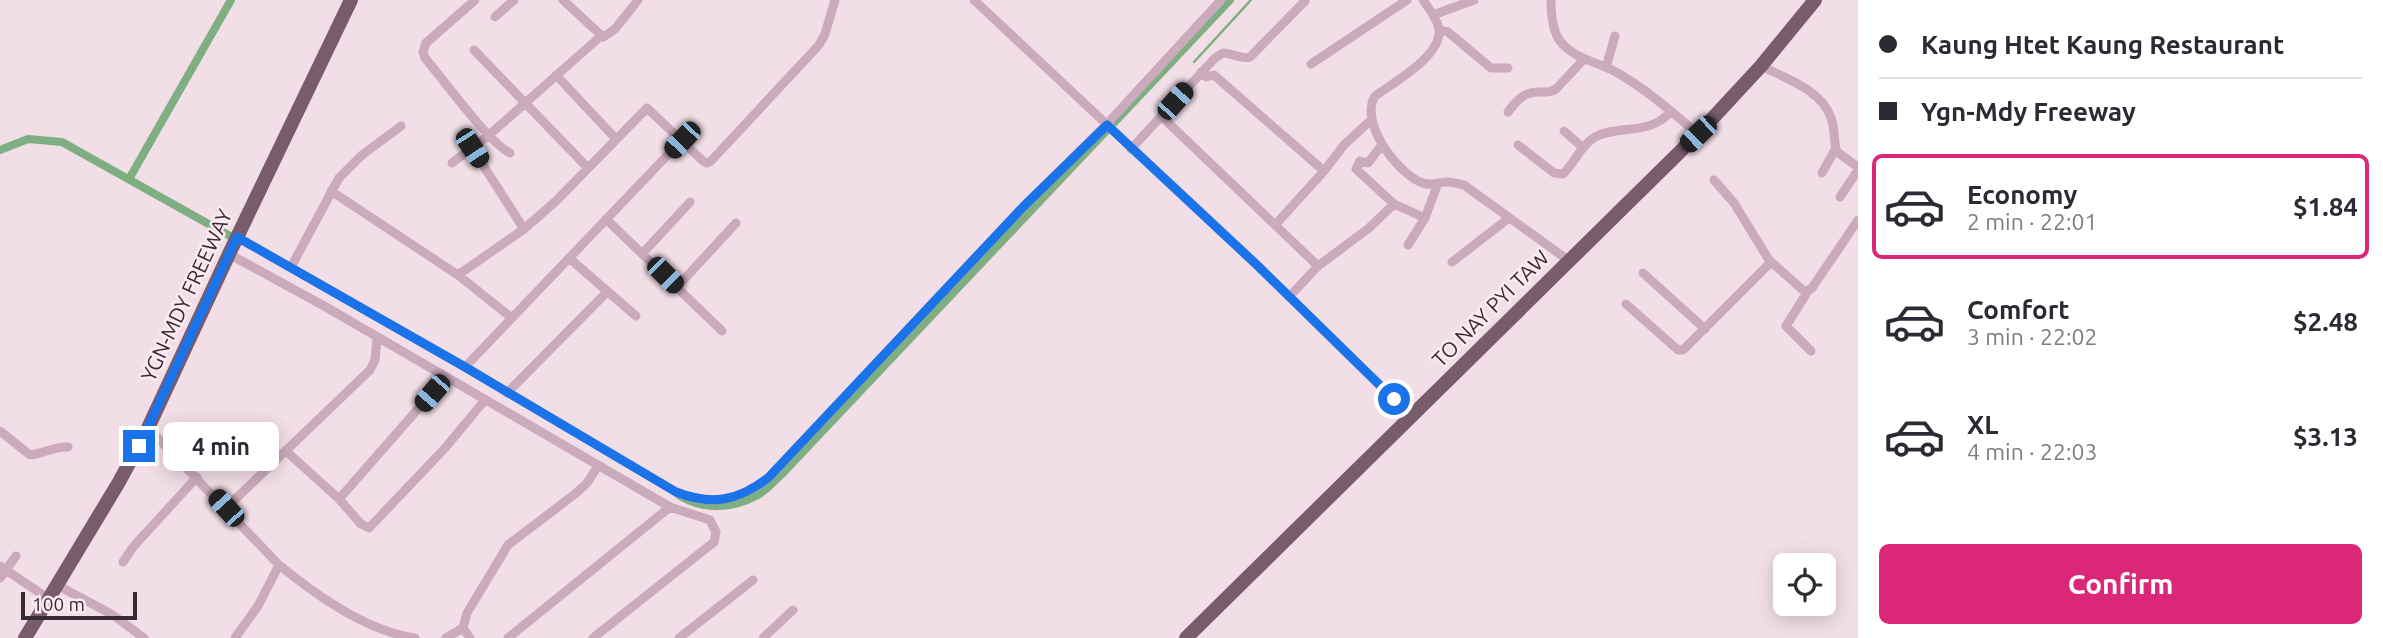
<!DOCTYPE html>
<meta charset="utf-8">
<style>
body{margin:0;font-family:Ubuntu,sans-serif;background:#f2f2f3;color:#2b2b33;height:100vh;display:flex;flex-direction:column;font-size:26px;white-space:nowrap}
*{box-sizing:border-box;margin:0}
p{font-size:23px;color:#7c7c81}
.icon{flex:none;width:38px;height:38px;fill:none;stroke:currentColor;stroke-width:2;stroke-linecap:round;stroke-linejoin:round}
.map{position:relative;flex:1;overflow:hidden}
.sheet{display:flex;flex-direction:column;background:#fff;width:525px}
.sheet>*{flex:none}
.top-card{display:grid;align-content:center;height:154px;padding:0 21px;background:#fff}
.fabs{position:absolute;left:1773px;top:553px;display:grid;gap:14px}
.fabs a{display:grid;place-items:center;width:63px;height:63px;border-radius:10px;background:#fff;box-shadow:0 4px 18px #0003;font-size:35px}
.scale{position:absolute;left:21px;bottom:18px;width:116px;box-sizing:border-box;padding-left:7px;border:4px solid #382a33;border-top:0;font-size:19px;line-height:24px;white-space:nowrap;color:#382a33;-webkit-text-stroke:5px #faebf1;paint-order:stroke}
.end{position:absolute;width:32px;height:32px;margin:-16px;border:9px solid #1a73e8;background:#fff;box-shadow:0 0 0 4px #fff}
.from{border-radius:50%}
.bubble{position:absolute;height:49px;border-radius:10px;background:#fff;box-shadow:0 4px 18px #0003;font-size:23px;font-weight:700;line-height:49px;text-align:center}
.car{position:absolute;width:21px;height:42px;margin:-21px -10px;border-radius:9px;box-shadow:0 0 5px 2px #0007;background:linear-gradient(#222 24%,#8ab4d8 0 40%,#222 0 76%,#8ab4d8 0 86%,#222 0)}
.top-card b{display:flex;align-items:center;gap:24px;height:66px;font-size:26px}
.top-card b+b{border-top:2px solid #e1e1e2}
.top-card i{width:18px;height:18px;background:#2b2b33}
ul{padding:0;list-style:none}
li{display:flex;align-items:center;gap:21px;height:105px;margin:0 14px 10px;padding:0 7px;border:4px solid transparent;border-radius:10px}
li div{flex:1}
li b{display:block;font-size:26px}
li em{font-style:normal;font-weight:700}
li.current{border-color:#db2777}
li>.icon{width:63px;height:63px;stroke-width:1.5}
.primary-button{display:flex;gap:14px;margin-top:auto;padding:14px 21px}
.primary-button a{flex:1;height:80px;border-radius:10px;background:#db2777;color:#fff;font-size:28px;font-weight:700;line-height:80px;text-align:center}
main{display:flex;flex:1;min-height:0}
.map>svg:first-child{display:block}
</style>
<main>
<div class="map">
<svg width="1858" height="638" viewBox="0 0 1858 638">
<rect width="100%" height="100%" fill="#f2dee7"/>
<g fill="none" stroke-linecap="round" stroke-linejoin="round">
<path stroke="#7eae81" stroke-width="2.5" d="M1194,62L1251,0"/>
<path stroke="#7eae81" stroke-width="8" d="M0,150L28,139L62,142L230,236
M129,179L231,0
M680,496C704,510 731,509 756,496C766,491 774,481 782,474L1230,0"/>
<path stroke="#caaabb" stroke-width="9" d="M475,0L426,43L423,52L425,58C443,79 489,143 510,153
M563,0L603,37L615,29L638,0
M974,0L1258,266L1411,416
M1423,0C1429,9 1437,18 1439,29C1442,56 1394,82 1375,96C1359,122 1396,171 1420,182C1429,187 1438,182 1448,182C1453,182 1459,184 1464,185L1568,260
M1551,0C1551,13 1552,30 1560,41C1574,59 1598,62 1616,72C1646,89 1672,112 1698,134
M1433,15L1474,0
M495,17L514,0
M1439,30L1448,32L1491,68H1508
M474,50L588,168
M1311,64L1407,0
M1761,66C1785,78 1822,90 1831,118C1835,128 1834,140 1836,151L1858,167
M1606,67L1615,36
M1201,72L1206,77L1214,75L1324,171
M556,75L616,139
M1508,112C1516,101 1524,92 1538,92C1546,92 1549,93 1556,89L1584,59
M1161,116L1318,266
M1564,131L1582,147
M1382,145L1368,163L1360,161L1356,169L1394,204L1425,218
M1518,145L1554,173L1563,174C1575,163 1580,146 1595,137C1620,124 1651,136 1671,111
M472,148L524,229
M1131,149L1215,58L1223,53C1232,53 1242,60 1250,57L1305,1
M452,163L489,135L601,36
M1822,173L1836,148
M1714,180L1734,203L1769,260L1805,292L1812,288L1858,220
M331,191L458,275L512,318
M1840,197L1858,170
M606,219L722,331
M1276,224L1324,171L1344,145L1372,119
M237,237L465,367L676,492C712,506 739,501 769,477L1023,207L1106,125L1221,0
M1408,245L1425,218L1438,183
M229,254L326,307L670,507L710,520L716,532L714,542L593,638
M642,254L690,202
M569,258L636,316
M1452,262L1509,218
M291,267L339,178L362,155L401,126
M1643,273L1705,329
M458,275L524,229L556,201L647,108L703,161L707,163L711,161L819,45L825,34L835,0
M677,287L736,223
M1808,291L1786,326L1811,351
M1289,297L1318,266L1369,228L1394,204
M1626,304L1678,350H1683L1771,262
M465,367L682,140
M507,393L607,292
M148,428L279,565C316,595 366,631 415,638
M0,431L30,455C43,454 54,446 68,447
M286,451L339,499L361,524L369,528L446,447L484,401
M339,499L446,377
M226,508L370,370L375,360L377,338
M123,562L133,547L197,477
M0,566L49,599
M0,578L16,556
M57,585L113,615L144,638
M235,638L258,606L279,565
M446,638L463,628
M470,638L463,628L467,613L508,545L575,494L587,483L598,466
M508,638L670,507
M679,638L753,580
M763,638L793,610"/>
<path stroke="#795b6e" stroke-width="14" d="M25,638L119,482L148,428L229,254L351,0
M1186,638L1698,134L1761,66L1815,0"/>
</g>
<g fill="none" stroke-linecap="round" stroke-linejoin="round">
<path stroke="#1a73e8" stroke-width="9" d="M139,446L237,237L465,367L676,492C712,506 739,501 769,477L1023,207L1107,125L1258,266L1394,399"/>
</g>
<g text-anchor="middle" dominant-baseline="central" stroke-width="5" stroke-linejoin="round" paint-order="stroke">
<g font-size="21" fill="#382a33" stroke="#faebf1">
<text transform="translate(186 295) rotate(-65)">YGN-MDY FREEWAY</text>
<text transform="translate(1490 308) rotate(-45)">TO NAY PYI TAW</text>
</g>
</g>
</svg>
<div class="fabs">
<a><svg class="icon" aria-label="locate" viewBox="0 0 24 24"><circle cx="12" cy="12" r="6"/><path d="M12 2v4M12 18v4M2 12h4M18 12h4"/></svg></a>
</div>
<div class="scale">100 m</div>
<i class="end from" style="left:1394px;top:399px"></i>
<i class="end" style="left:139px;top:446px"></i>
<div class="bubble" style="left:163px;top:422px;width:116px">4 min</div>
<i class="car" style="left:1175px;top:101px;rotate:42deg"></i>
<i class="car" style="left:1698px;top:134px;rotate:226deg"></i>
<i class="car" style="left:682px;top:140px;rotate:224deg"></i>
<i class="car" style="left:472px;top:148px;rotate:147deg"></i>
<i class="car" style="left:665px;top:275px;rotate:135deg"></i>
<i class="car" style="left:432px;top:393px;rotate:221deg"></i>
<i class="car" style="left:226px;top:508px;rotate:318deg"></i>
</div>
<section class="sheet">
<div class="top-card">
<b><i class="from"></i>Kaung Htet Kaung Restaurant</b>
<b><i></i>Ygn-Mdy Freeway</b>
</div>
<ul>
<li class="current"><svg class="icon" aria-label="car" viewBox="0 0 24 24"><path d="M5 17H2v-5l4-1 3-4h7l3 4 3 1v5h-3M9 17h6M6 11h13"/><circle cx="7" cy="17" r="2"/><circle cx="17" cy="17" r="2"/></svg><div><b>Economy</b><p>2 min · 22:01</p></div><em>$1.84</em></li>
<li><svg class="icon" aria-label="car" viewBox="0 0 24 24"><path d="M5 17H2v-5l4-1 3-4h7l3 4 3 1v5h-3M9 17h6M6 11h13"/><circle cx="7" cy="17" r="2"/><circle cx="17" cy="17" r="2"/></svg><div><b>Comfort</b><p>3 min · 22:02</p></div><em>$2.48</em></li>
<li><svg class="icon" aria-label="car" viewBox="0 0 24 24"><path d="M5 17H2v-5l4-1 3-4h7l3 4 3 1v5h-3M9 17h6M6 11h13"/><circle cx="7" cy="17" r="2"/><circle cx="17" cy="17" r="2"/></svg><div><b>XL</b><p>4 min · 22:03</p></div><em>$3.13</em></li>
</ul>
<div class="primary-button"><a>Confirm</a></div>
</section>
</main>
